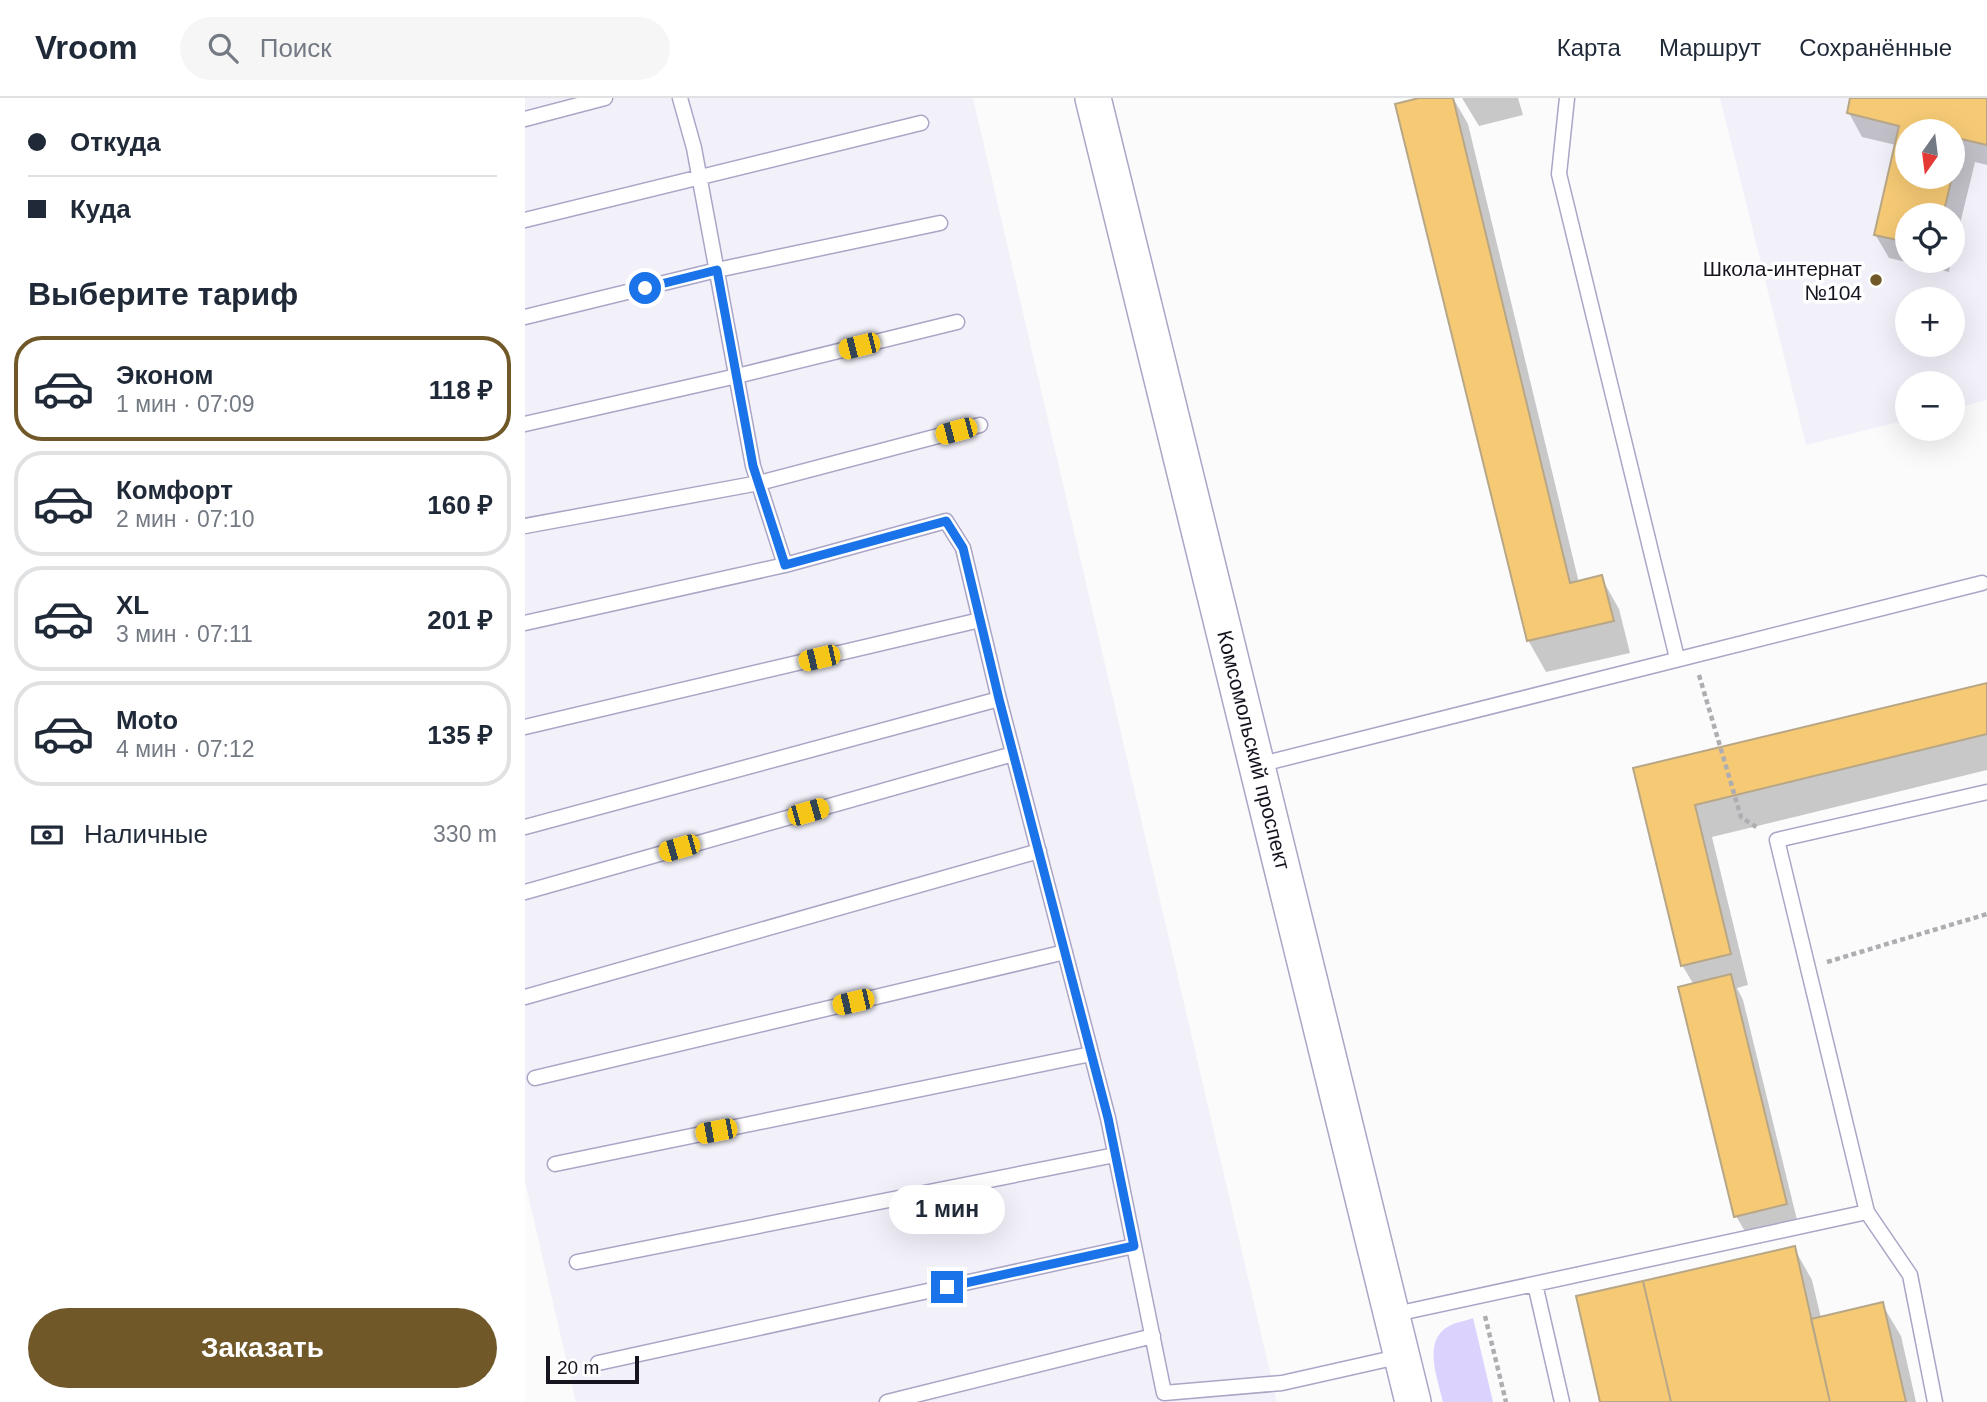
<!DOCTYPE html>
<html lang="ru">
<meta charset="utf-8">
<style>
body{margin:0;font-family:Helvetica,sans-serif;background:#f6f6f7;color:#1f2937;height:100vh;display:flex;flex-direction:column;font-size:26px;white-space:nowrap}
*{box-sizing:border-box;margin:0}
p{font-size:23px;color:#747a83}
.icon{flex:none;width:38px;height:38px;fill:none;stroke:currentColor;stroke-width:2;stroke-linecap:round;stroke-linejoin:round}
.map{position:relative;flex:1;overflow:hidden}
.panel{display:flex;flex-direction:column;background:#fff;width:525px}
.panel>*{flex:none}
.banner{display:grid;align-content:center;height:154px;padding:0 28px;background:#fff}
.needle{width:46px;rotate:194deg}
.tools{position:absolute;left:1370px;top:21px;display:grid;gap:14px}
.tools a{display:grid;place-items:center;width:70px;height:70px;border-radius:50%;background:#fff;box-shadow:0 7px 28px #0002;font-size:35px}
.scale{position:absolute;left:21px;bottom:18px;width:93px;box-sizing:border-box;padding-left:7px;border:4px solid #171420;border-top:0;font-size:19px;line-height:24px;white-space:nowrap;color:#171420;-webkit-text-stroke:5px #fff;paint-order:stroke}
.end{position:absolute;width:32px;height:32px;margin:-16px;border:9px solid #1a73e8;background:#fff;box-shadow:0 0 0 4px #fff}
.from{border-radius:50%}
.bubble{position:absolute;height:49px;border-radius:24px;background:#fff;box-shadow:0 7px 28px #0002;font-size:23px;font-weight:700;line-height:49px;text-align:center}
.car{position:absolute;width:21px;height:42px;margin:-21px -10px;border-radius:9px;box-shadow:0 0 5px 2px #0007;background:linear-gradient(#f5c518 24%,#345 0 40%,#f5c518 0 76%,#345 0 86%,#f5c518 0)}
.banner b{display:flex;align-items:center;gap:24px;height:66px;font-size:26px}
.banner b+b{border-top:2px solid #e0e1e3}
.banner i{width:18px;height:18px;background:#1f2937}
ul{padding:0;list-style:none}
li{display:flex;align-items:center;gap:21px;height:105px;margin:0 14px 10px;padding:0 14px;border:4px solid #e0e1e3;border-radius:28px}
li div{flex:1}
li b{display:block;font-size:26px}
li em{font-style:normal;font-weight:700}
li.active{border-color:#705828}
li>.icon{width:63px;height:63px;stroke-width:1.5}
h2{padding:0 28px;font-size:32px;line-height:84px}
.pay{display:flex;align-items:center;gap:18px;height:77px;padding:0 28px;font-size:26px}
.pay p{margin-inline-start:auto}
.primary-button{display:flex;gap:14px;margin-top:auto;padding:14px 28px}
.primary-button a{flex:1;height:80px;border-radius:42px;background:#705828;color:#fff;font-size:28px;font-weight:700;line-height:80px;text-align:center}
header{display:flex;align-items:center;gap:42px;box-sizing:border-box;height:98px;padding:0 35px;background:#fff;border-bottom:2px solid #e0e1e3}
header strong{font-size:33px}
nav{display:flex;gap:38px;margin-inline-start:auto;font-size:24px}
.search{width:490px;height:63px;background:#f6f6f7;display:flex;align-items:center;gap:18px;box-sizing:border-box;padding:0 24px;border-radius:38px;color:#747a83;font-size:26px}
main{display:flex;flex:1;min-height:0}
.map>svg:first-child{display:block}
</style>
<header>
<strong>Vroom</strong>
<div class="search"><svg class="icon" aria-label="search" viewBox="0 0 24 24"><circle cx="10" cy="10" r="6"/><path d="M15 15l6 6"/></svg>Поиск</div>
<nav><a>Карта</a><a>Маршрут</a><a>Сохранённые</a></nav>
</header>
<main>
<section class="panel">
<div class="banner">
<b><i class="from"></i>Откуда</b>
<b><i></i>Куда</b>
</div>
<h2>Выберите тариф</h2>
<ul>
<li class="active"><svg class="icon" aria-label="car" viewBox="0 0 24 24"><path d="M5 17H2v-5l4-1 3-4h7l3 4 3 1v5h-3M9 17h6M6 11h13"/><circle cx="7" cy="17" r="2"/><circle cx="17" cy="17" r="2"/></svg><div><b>Эконом</b><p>1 мин · 07:09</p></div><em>118 ₽</em></li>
<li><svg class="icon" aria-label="car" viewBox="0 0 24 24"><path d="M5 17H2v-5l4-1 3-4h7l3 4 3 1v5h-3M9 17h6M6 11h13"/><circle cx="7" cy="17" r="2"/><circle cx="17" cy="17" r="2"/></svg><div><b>Комфорт</b><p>2 мин · 07:10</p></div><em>160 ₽</em></li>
<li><svg class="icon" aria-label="car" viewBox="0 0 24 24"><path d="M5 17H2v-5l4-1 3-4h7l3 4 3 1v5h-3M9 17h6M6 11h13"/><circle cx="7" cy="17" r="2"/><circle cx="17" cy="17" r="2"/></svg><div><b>XL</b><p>3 мин · 07:11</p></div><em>201 ₽</em></li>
<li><svg class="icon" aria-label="car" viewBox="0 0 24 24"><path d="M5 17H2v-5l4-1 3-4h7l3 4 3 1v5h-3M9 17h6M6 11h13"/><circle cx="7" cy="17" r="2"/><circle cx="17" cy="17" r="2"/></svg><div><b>Moto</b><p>4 мин · 07:12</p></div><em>135 ₽</em></li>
</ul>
<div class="pay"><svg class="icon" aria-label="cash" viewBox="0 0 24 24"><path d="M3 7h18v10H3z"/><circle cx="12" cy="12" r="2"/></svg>Наличные<p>330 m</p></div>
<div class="primary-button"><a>Заказать</a></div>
</section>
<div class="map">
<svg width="1462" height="1304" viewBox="0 0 1462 1304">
<rect width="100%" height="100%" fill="#fbfbfb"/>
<path fill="#f2f1fa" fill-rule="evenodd" d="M0,0H448L752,1304H51L0,1084Z
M1195,0H1462V302L1428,311V285H1382V322L1281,347ZM1382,33H1428V79H1382ZM1382,117H1428V163H1382ZM1382,201H1428V247H1382Z"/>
<path fill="#dbd3fe" d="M948,1220L968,1304H918C913,1280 896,1241 926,1227C932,1224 941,1223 948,1220Z"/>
<path fill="#0003" fill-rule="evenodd" d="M901,0H928L943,26L1054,485L1076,479L1094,511L1105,555L1021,574L1003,542Z
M937,0H993L998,17L954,28Z
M1327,0H1462V67L1450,64L1428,155V117H1382V163H1426L1424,174L1364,160L1350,136L1371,47L1337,39L1324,15ZM1382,33H1428V79H1382Z
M1462,586V672L1187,739L1223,887L1212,890L1218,902L1274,1130L1225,1142L1211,1118L1169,887L1157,867L1110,672Z
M1269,1150L1287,1182L1296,1220L1357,1206L1376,1238L1391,1304H1077Z"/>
<path fill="#f6ca75" stroke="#b8a787" stroke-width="2" d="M894,0H928L1045,485L1077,477L1089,523L1002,543L870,6Z
M1325,0H1462V47L1436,41L1428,76V33H1382V79H1427L1418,117H1382V144L1349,137L1374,28L1322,15Z
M1462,585V636L1170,707L1206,856L1156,868L1108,670Z
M1206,876L1262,1106L1209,1119L1153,889Z
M1270,1148L1305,1304H1146L1118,1183Z
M1118,1183L1146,1304H1075L1051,1198Z
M1358,1204L1381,1304H1305L1286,1221Z"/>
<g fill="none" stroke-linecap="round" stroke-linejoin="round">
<g stroke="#aba5c6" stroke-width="17">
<path id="service" d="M155,0L169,50L228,368L260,467L421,423L438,450L474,601L583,1020L639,1295L757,1285L877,1258
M1042,0L1034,76L1152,560
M0,21L80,0
M0,122L396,25
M0,219L192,172L415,125
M0,326L212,278L432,224
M0,428L234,385L455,327
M0,525L260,467
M0,629L455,522
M733,667L1457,485
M0,729L474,601
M0,794L488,656
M0,899L514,753
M10,980L540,854
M30,1066L566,956
M52,1164L590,1057
M1010,1186L1037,1304
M866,1217L1342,1114
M73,1265L609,1148
M362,1304L628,1238
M1410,1304L1385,1177L1342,1114L1252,742L1462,694"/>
</g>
<g stroke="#aba5c6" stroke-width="38">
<path id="tertiary" d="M568,0L888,1304"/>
</g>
<path stroke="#aeadb1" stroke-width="4.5" stroke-dasharray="5 3.5" stroke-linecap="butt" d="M1174,577L1216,719L1234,731
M1302,864L1462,816
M960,1218L981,1304"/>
<use href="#service" stroke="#fff" stroke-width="14"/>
<use href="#tertiary" stroke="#fff" stroke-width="35"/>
</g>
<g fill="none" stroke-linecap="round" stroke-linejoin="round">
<path stroke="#1a73e8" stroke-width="9" d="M120,190L192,172L228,368L260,467L421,423L438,450L474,601L583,1020L609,1148L422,1189"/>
</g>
<circle fill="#705828" stroke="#fff" stroke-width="2.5" cx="1351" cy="182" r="7"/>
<g text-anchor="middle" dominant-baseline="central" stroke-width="7" stroke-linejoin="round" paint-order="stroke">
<g font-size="21" fill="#171420" stroke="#fff" text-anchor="end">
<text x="1337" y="170">Школа-интернат<tspan x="1337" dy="24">№104</tspan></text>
</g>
<g font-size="21" fill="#171420" stroke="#fff">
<text transform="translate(729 652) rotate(76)">Комсомольский проспект</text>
</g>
</g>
</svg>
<div class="tools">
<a><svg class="needle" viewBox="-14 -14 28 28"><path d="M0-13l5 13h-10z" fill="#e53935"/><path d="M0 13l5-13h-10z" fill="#747a83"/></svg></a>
<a><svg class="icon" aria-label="locate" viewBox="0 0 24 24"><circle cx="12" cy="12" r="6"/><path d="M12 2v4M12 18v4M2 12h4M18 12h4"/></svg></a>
<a>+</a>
<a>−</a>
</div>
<div class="scale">20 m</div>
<i class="end from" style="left:120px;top:190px"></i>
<i class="end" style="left:422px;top:1189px"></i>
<div class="bubble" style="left:364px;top:1087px;width:116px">1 мин</div>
<i class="car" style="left:334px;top:248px;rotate:256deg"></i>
<i class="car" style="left:431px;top:333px;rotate:255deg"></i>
<i class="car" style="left:294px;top:560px;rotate:257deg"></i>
<i class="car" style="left:283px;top:714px;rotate:74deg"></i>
<i class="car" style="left:154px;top:750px;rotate:254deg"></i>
<i class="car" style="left:328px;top:904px;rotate:257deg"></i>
<i class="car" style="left:191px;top:1033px;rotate:259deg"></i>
</div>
</main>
